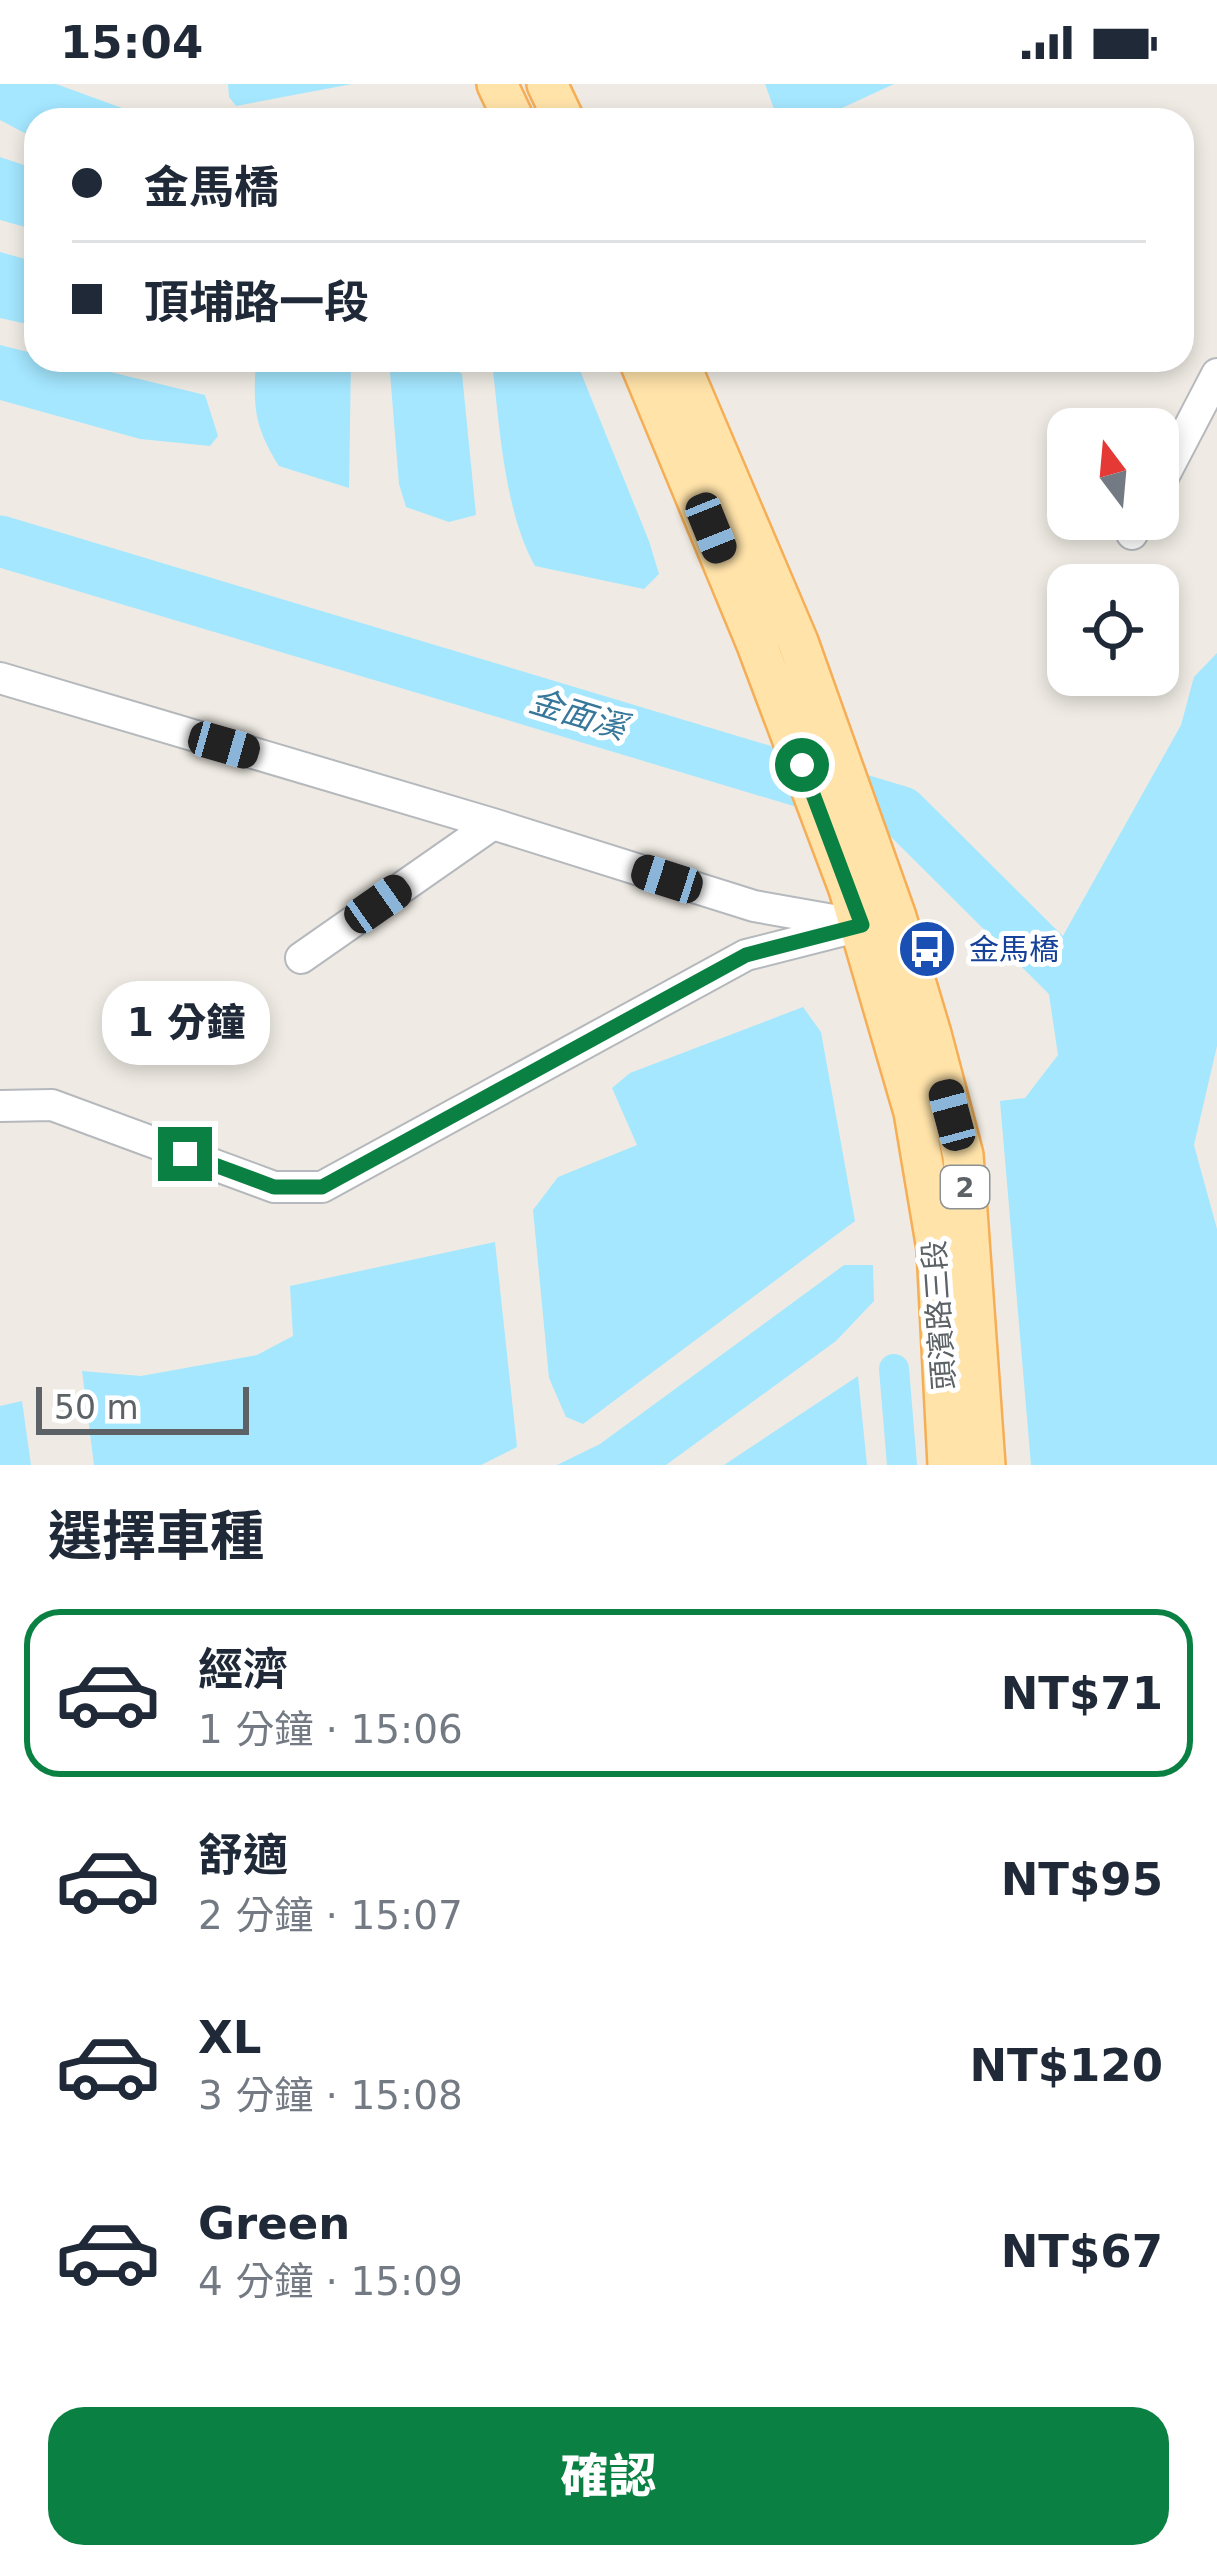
<!DOCTYPE html>
<html lang="zh-TW">
<meta charset="utf-8">
<style>
body{margin:0;font-family:"DejaVu Sans","Noto Sans TC",sans-serif;background:#f6f6f7;color:#1f2937;height:100vh;display:flex;flex-direction:column;font-size:45px;white-space:nowrap}
*{box-sizing:border-box;margin:0}
p{font-size:39px;color:#747a83}
.icon{flex:none;width:66px;height:66px;fill:none;stroke:currentColor;stroke-width:2;stroke-linecap:round;stroke-linejoin:round}
.map{position:relative;height:1381px;overflow:hidden}
.side{display:flex;flex-direction:column;background:#fff;flex:1}
.side>*{flex:none}
.banner{position:absolute;left:24px;top:24px;width:1170px;height:264px;border-radius:36px;box-shadow:0 6px 18px #0003;display:grid;align-content:center;height:264px;padding:0 48px;background:#fff}
.needle{width:78px;rotate:344deg}
.fabs{position:absolute;left:1047px;top:324px;display:grid;gap:24px}
.fabs a{display:grid;place-items:center;width:132px;height:132px;border-radius:24px;background:#fff;box-shadow:0 6px 18px #0003;font-size:60px}
.scale{position:absolute;left:36px;bottom:30px;width:213px;box-sizing:border-box;padding-left:12px;border:6px solid #5c6265;border-top:0;font-size:33px;line-height:42px;white-space:nowrap;color:#5c6265;-webkit-text-stroke:9px #fff;paint-order:stroke}
.end{position:absolute;width:54px;height:54px;margin:-27px;border:15px solid #0b8043;background:#fff;box-shadow:0 0 0 6px #fff}
.from{border-radius:50%}
.bubble{position:absolute;height:84px;border-radius:36px;background:#fff;box-shadow:0 6px 18px #0003;font-size:39px;font-weight:800;line-height:84px;text-align:center}
.car{position:absolute;width:36px;height:72px;margin:-36px -18px;border-radius:15px;box-shadow:0 0 9px 3px #0007;background:linear-gradient(#222 24%,#8ab4d8 0 40%,#222 0 76%,#8ab4d8 0 86%,#222 0)}
.banner b{display:flex;align-items:center;gap:42px;height:114px;font-size:45px}
.banner b+b{border-top:3px solid #e0e1e3}
.banner i{width:30px;height:30px;background:#1f2937}
ul{padding:0;list-style:none}
li{display:flex;align-items:center;gap:36px;height:168px;margin:0 24px 18px;padding:0 24px;border:6px solid transparent;border-radius:36px}
li div{flex:1}
li b{display:block;font-size:45px}
li em{font-style:normal;font-weight:800}
li.selected{border-color:#0b8043}
li>.icon{width:108px;height:108px;stroke-width:1.5}
h2{padding:0 48px;font-size:54px;line-height:144px}
.action{display:flex;gap:24px;margin-top:auto;padding:24px 48px}
.action a{flex:1;height:138px;border-radius:36px;background:#0b8043;color:#fff;font-size:48px;font-weight:800;line-height:138px;text-align:center}
.status{display:flex;justify-content:space-between;align-items:center;height:84px;padding:0 60px;background:#fff;direction:ltr}
.status svg{height:33px;fill:currentColor}
.map>svg:first-child{display:block}
</style>
<div class="status"><b>15:04</b><svg viewBox="0 0 49 12"><path d="M0 12V9h3v3zM5 12V6h3v6zM10 12V3h3v9zM15 12V0h3v12zM26 1h20v11H26zM47 4h2v5h-2z"/></svg></div>
<div class="map">
<svg width="1217" height="1381" viewBox="0 0 1217 1381">
<rect width="100%" height="100%" fill="#efebe4"/>
<path fill="#a4e7ff" d="M0,0H56L155,36H36V55L0,36Z
M228,0H352L236,22L229,13Z
M765,0H894L816,36H778Z
M0,73L36,85V146L0,136Z
M0,168L36,178V242L0,234Z
M0,261L36,270V276H61L205,311L218,352L210,362L140,355L0,316Z
M256,276H351L349,404L279,382C254,342 253,323 256,276Z
M389,276H441L462,290L476,431L449,438L406,423L399,400Z
M492,276L577,279L649,457L659,490L644,505L535,482C504,427 499,339 492,276Z
M1217,569V962L1194,1061L1217,1145V1381H1031L1000,1017L1025,1014L1058,971L1045,884L1181,641L1194,593Z
M803,923L821,948L855,1137L583,1340L566,1333L549,1294L533,1126L558,1093L637,1061L612,1004L630,989Z
M495,1158L517,1363L481,1381H94L82,1287L141,1292L257,1271L293,1252L290,1202Z
M844,1181H873L874,1217L836,1257L666,1381H557L600,1360Z
M858,1292L867,1381H724Z
M22,1317L31,1381H0V1322Z"/>
<g fill="none" stroke-linecap="round" stroke-linejoin="round">
<path stroke="#a4e7ff" stroke-width="30" d="M894,1285L902,1381"/>
<path stroke="#a4e7ff" stroke-width="51" d="M0,457L902,728L1090,915"/>
<g stroke="#b5b8bc" stroke-width="34">
<path id="minor" d="M1158,403L1217,290
M1132,450L1140,435
M0,594L493,740L754,822L850,839
M301,874L493,740
M0,1022L52,1021L274,1103H322L746,871L876,838"/>
</g>
<g stroke="#f6ae56" stroke-width="44">
<path id="major" d="M497,0L514,36
M547,0L564,36
M639,276L756,558L849,805L914,1028L937,1165L948,1381
M678,276L798,558L896,833L931,950L963,1071L985,1381"/>
</g>
<use href="#minor" stroke="#fff" stroke-width="30"/>
<use href="#major" stroke="#ffe3a9" stroke-width="39"/>
</g>
<g fill="none" stroke-linecap="round" stroke-linejoin="round">
<path stroke="#0b8043" stroke-width="15" d="M185,1070L274,1103H322L746,871L862,841L802,681"/>
</g>
<defs>
<g id="bus-disc" transform="scale(3)"><circle r="9.5" fill="#1a4fb4" stroke="#fff"/><path d="M-5-6H5V4H4V6H2V4H-2V6H-4V4H-5ZM-3.5-4V0h7V-4ZM-3.5 1.2v1.5H-2V1.2ZM2 1.2v1.5H3.5V1.2Z" fill="#fff"/></g>
</defs>
<g fill-rule="evenodd">
<use href="#bus-disc" x="927" y="865"/>
</g>
<g text-anchor="middle" dominant-baseline="central" stroke-width="10" stroke-linejoin="round" paint-order="stroke">
<rect fill="#fff" stroke="#8d9193" stroke-width="3" x="941" y="1082" width="48" height="42" rx="9"/>
<g font-size="27" font-weight="bold" fill="#5c6265">
<text x="965" y="1103">2</text>
</g>
<g font-size="30" fill="#164399" stroke="#fff" text-anchor="start">
<text x="969" y="865">金馬橋</text>
</g>
<g font-size="30" fill="#5c6265" stroke="#fff">
<text transform="translate(939 1231) rotate(-94)">頭濱路三段</text>
</g>
<g font-size="33" font-style="italic" fill="#36779a" stroke="#fff">
<text transform="translate(578 630) rotate(17)">金面溪</text>
</g>
</g>
</svg>
<div class="fabs">
<a><svg class="needle" viewBox="-14 -14 28 28"><path d="M0-13l5 13h-10z" fill="#e53935"/><path d="M0 13l5-13h-10z" fill="#747a83"/></svg></a>
<a><svg class="icon" aria-label="locate" viewBox="0 0 24 24"><circle cx="12" cy="12" r="6"/><path d="M12 2v4M12 18v4M2 12h4M18 12h4"/></svg></a>
</div>
<div class="scale">50 m</div>
<i class="end from" style="left:802px;top:681px"></i>
<i class="end" style="left:185px;top:1070px"></i>
<div class="bubble" style="left:102px;top:897px;width:168px">1 分鐘</div>
<i class="car" style="left:711px;top:444px;rotate:158deg"></i>
<i class="car" style="left:224px;top:661px;rotate:106deg"></i>
<i class="car" style="left:667px;top:795px;rotate:288deg"></i>
<i class="car" style="left:378px;top:820px;rotate:55deg"></i>
<i class="car" style="left:952px;top:1031px;rotate:345deg"></i>
<div class="banner">
<b><i class="from"></i>金馬橋</b>
<b><i></i>頂埔路一段</b>
</div>
</div>
<section class="side">
<h2>選擇車種</h2>
<ul>
<li class="selected"><svg class="icon" aria-label="car" viewBox="0 0 24 24"><path d="M5 17H2v-5l4-1 3-4h7l3 4 3 1v5h-3M9 17h6M6 11h13"/><circle cx="7" cy="17" r="2"/><circle cx="17" cy="17" r="2"/></svg><div><b>經濟</b><p>1 分鐘 · 15:06</p></div><em>NT$71</em></li>
<li><svg class="icon" aria-label="car" viewBox="0 0 24 24"><path d="M5 17H2v-5l4-1 3-4h7l3 4 3 1v5h-3M9 17h6M6 11h13"/><circle cx="7" cy="17" r="2"/><circle cx="17" cy="17" r="2"/></svg><div><b>舒適</b><p>2 分鐘 · 15:07</p></div><em>NT$95</em></li>
<li><svg class="icon" aria-label="car" viewBox="0 0 24 24"><path d="M5 17H2v-5l4-1 3-4h7l3 4 3 1v5h-3M9 17h6M6 11h13"/><circle cx="7" cy="17" r="2"/><circle cx="17" cy="17" r="2"/></svg><div><b>XL</b><p>3 分鐘 · 15:08</p></div><em>NT$120</em></li>
<li><svg class="icon" aria-label="car" viewBox="0 0 24 24"><path d="M5 17H2v-5l4-1 3-4h7l3 4 3 1v5h-3M9 17h6M6 11h13"/><circle cx="7" cy="17" r="2"/><circle cx="17" cy="17" r="2"/></svg><div><b>Green</b><p>4 分鐘 · 15:09</p></div><em>NT$67</em></li>
</ul>
<div class="action"><a>確認</a></div>
</section>
